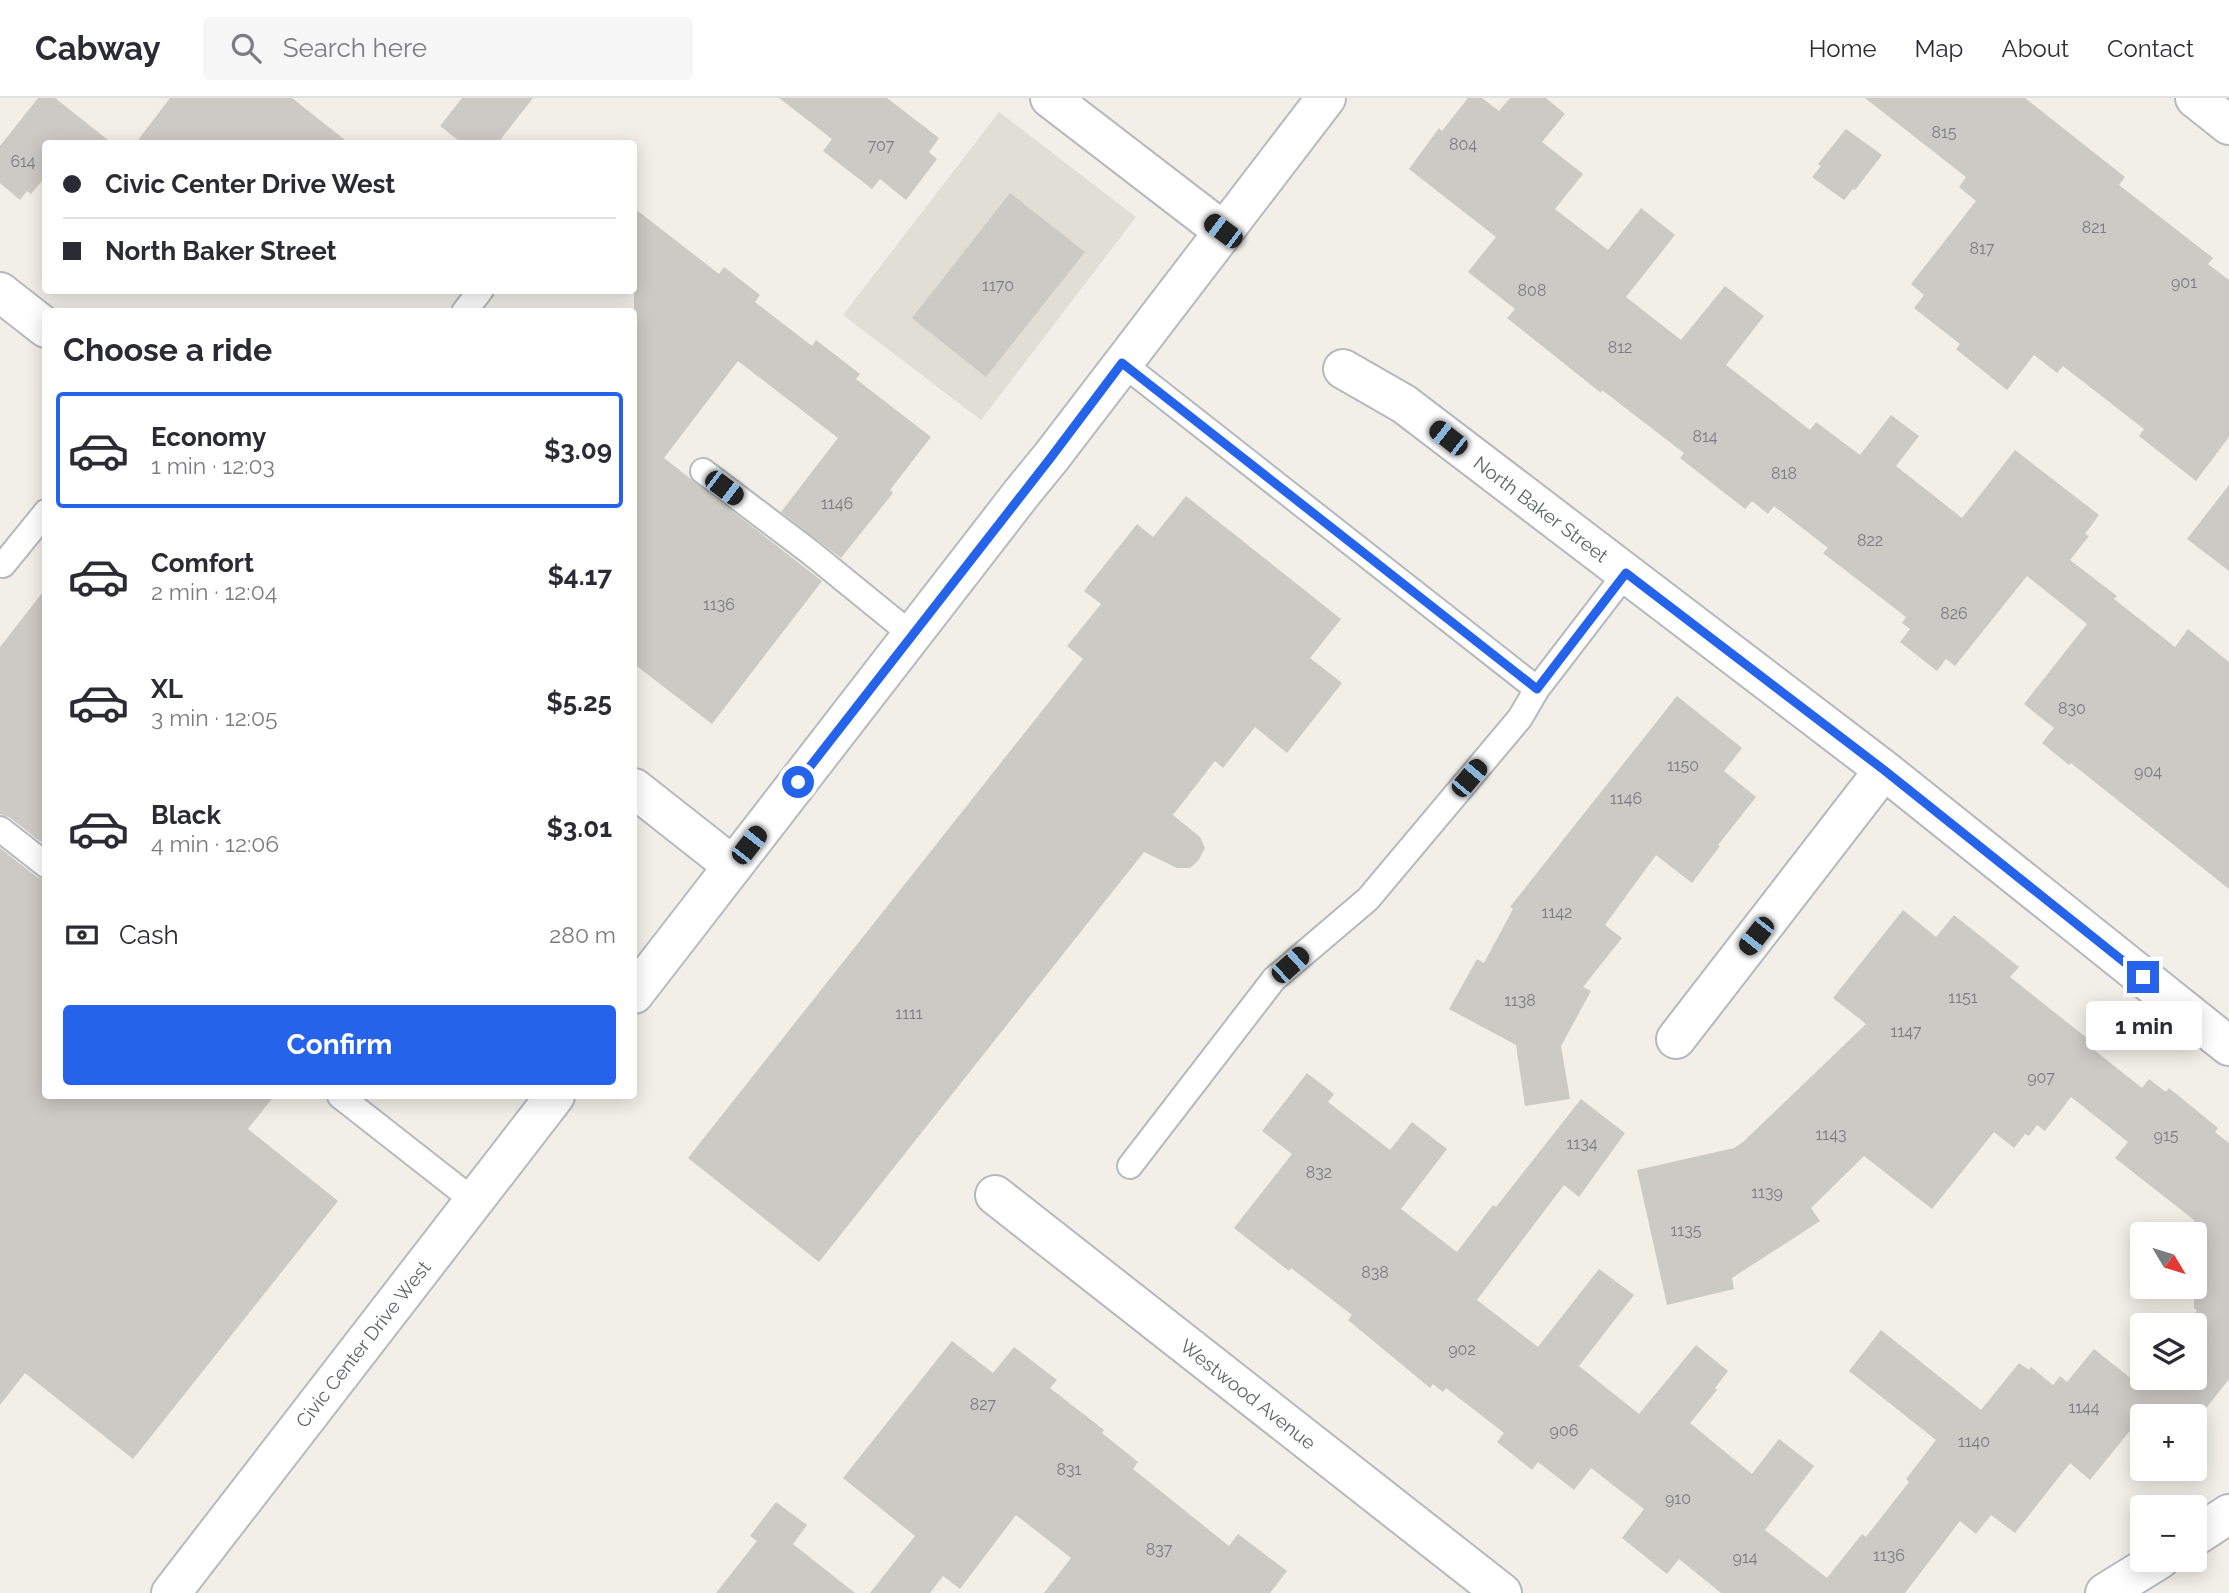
<!DOCTYPE html>
<meta charset="utf-8">
<style>
body{margin:0;font-family:Raleway,sans-serif;background:#f7f7f7;color:#2b2b33;height:100vh;display:flex;flex-direction:column;font-size:26px;white-space:nowrap}
*{box-sizing:border-box;margin:0}
p{font-size:23px;color:#7c7c81}
.icon{flex:none;width:38px;height:38px;fill:none;stroke:currentColor;stroke-width:2;stroke-linecap:round;stroke-linejoin:round}
.map{position:relative;flex:1;overflow:hidden}
.side{position:absolute;left:42px;top:210px;width:595px;height:791px;display:flex;flex-direction:column;background:#fff;border-radius:7px;box-shadow:0 4px 18px #0003}
.side>*{flex:none}
.top-card{position:absolute;left:42px;top:42px;width:595px;height:154px;border-radius:7px;box-shadow:0 4px 18px #0003;display:grid;align-content:center;height:154px;padding:0 21px;background:#fff}
.needle{width:46px;rotate:128deg}
.controls{position:absolute;left:2130px;top:1124px;display:grid;gap:14px}
.controls a{display:grid;place-items:center;width:77px;height:77px;border-radius:7px;background:#fff;box-shadow:0 4px 18px #0003;font-size:35px}
.end{position:absolute;width:32px;height:32px;margin:-16px;border:9px solid #2563eb;background:#fff;box-shadow:0 0 0 4px #fff}
.from{border-radius:50%}
.bubble{position:absolute;height:49px;border-radius:7px;background:#fff;box-shadow:0 4px 18px #0003;font-size:23px;font-weight:700;line-height:49px;text-align:center}
.car{position:absolute;width:21px;height:42px;margin:-21px -10px;border-radius:9px;box-shadow:0 0 5px 2px #0007;background:linear-gradient(#222 24%,#8ab4d8 0 40%,#222 0 76%,#8ab4d8 0 86%,#222 0)}
.top-card b{display:flex;align-items:center;gap:24px;height:66px;font-size:26px}
.top-card b+b{border-top:2px solid #e1e1e2}
.top-card i{width:18px;height:18px;background:#2b2b33}
ul{padding:0;list-style:none}
li{display:flex;align-items:center;gap:21px;height:116px;margin:0 14px 10px;padding:0 7px;border:4px solid transparent;border-radius:7px}
li div{flex:1}
li b{display:block;font-size:26px}
li em{font-style:normal;font-weight:700}
li.selected{border-color:#2563eb}
li>.icon{width:63px;height:63px;stroke-width:1.5}
h2{padding:0 21px;font-size:32px;line-height:84px}
.pay{display:flex;align-items:center;gap:18px;height:77px;padding:0 21px;font-size:26px}
.pay p{margin-inline-start:auto}
.action{display:flex;gap:14px;margin-top:auto;padding:14px 21px}
.action a{flex:1;height:80px;border-radius:7px;background:#2563eb;color:#fff;font-size:28px;font-weight:700;line-height:80px;text-align:center}
header{display:flex;align-items:center;gap:42px;box-sizing:border-box;height:98px;padding:0 35px;background:#fff;border-bottom:2px solid #e1e1e2}
header strong{font-size:33px}
nav{display:flex;gap:38px;margin-inline-start:auto;font-size:24px}
.search{width:490px;height:63px;background:#f7f7f7;display:flex;align-items:center;gap:18px;box-sizing:border-box;padding:0 24px;border-radius:7px;color:#7c7c81;font-size:26px}
.map>svg:first-child{display:block}
</style>
<header>
<strong>Cabway</strong>
<div class="search"><svg class="icon" aria-label="search" viewBox="0 0 24 24"><circle cx="10" cy="10" r="6"/><path d="M15 15l6 6"/></svg>Search here</div>
<nav><a>Home</a><a>Map</a><a>About</a><a>Contact</a></nav>
</header>
<div class="map">
<svg width="2229" height="1495" viewBox="0 0 2229 1495">
<rect width="100%" height="100%" fill="#f1efe8"/>
<path fill="#e1ded6" d="M999,14L1136,119L981,322L843,217Z"/>
<path fill="#cccac5" d="M38,0H55L113,46H46V78L31,96L27,93L20,102L0,85V48Z
M170,0H292L350,46H135Z
M462,0H533L497,46H463L440,28Z
M779,0H887L939,40L929,54L937,61L906,102L880,81L872,91L823,53L832,41Z
M1468,0H1482L1499,13L1510,0H1546L1565,16L1542,44L1583,76L1555,111L1608,152L1641,110L1675,137L1626,199L1681,242L1725,188L1764,218L1726,267L1810,332L1816,324L1860,357L1891,317L1919,338L1896,368L1962,420L2015,352L2099,417L2085,436L2089,438L2070,462L2117,498L2114,501L2175,549L2188,531L2229,564V791L2071,665L2069,667L2042,645L2054,630L2024,606L2087,526L2027,478L1955,568L1946,561L1937,573L1900,544L1910,531L1902,525L1906,519L1823,455L1828,450L1774,408L1768,416L1752,403L1745,411L1680,360L1684,355L1602,292L1601,295L1507,220L1515,211L1468,174L1496,139L1409,71L1439,30L1442,33Z
M1865,0H2025L2125,79L2119,87L2213,160L2208,166L2229,182V339L2196,383L2139,338L2144,331L2063,268L2057,275L2034,257L2007,292L1956,251L1960,246L1914,210L1924,197L1911,186L1976,103L1959,89L1966,79Z
M1846,31L1882,57L1855,92L1853,91L1844,102L1812,79L1821,68L1818,66Z
M1010,95L1085,154L986,279L912,220Z
M634,110L719,176L724,169L760,197L755,204L812,248L816,242L860,276L856,281L931,339L890,392L893,395L841,460L781,414L838,340L738,263L664,360L822,483L712,626L634,566Z
M2229,387V473L2187,441Z
M1186,398L1341,521L1310,560L1342,585L1287,655L1255,629L1223,670L1215,663L1173,717L1200,739L1205,750L1198,763L1190,770H1177L1144,754L819,1164L688,1060L1083,561L1067,548L1101,506L1084,493L1137,426L1153,439Z
M46,490V748L9,719L0,716V549Z
M1677,598L1742,650L1724,673L1756,699L1718,747L1720,748L1692,785L1656,757L1605,827L1622,840L1583,889L1591,893L1561,948L1570,1001L1525,1008L1516,947L1449,911L1477,861L1484,865L1513,811L1510,809Z
M0,750L37,779L46,782V998H274L248,1031L338,1103L133,1361L25,1275L0,1307Z
M1903,812L1936,839L1954,817L2019,869L2010,879L2092,944L2089,948L2142,990L2149,981L2166,994L2169,990L2218,1030L2215,1034L2229,1045V1281L2200,1318H2142L2090,1382L2070,1365L2015,1435L1991,1417L1976,1436L1960,1423L1905,1495H1721L1679,1461L1667,1476L1622,1440L1644,1411L1591,1370L1574,1392L1538,1364L1532,1372L1497,1344L1504,1335L1446,1290L1443,1294L1433,1286L1430,1290L1348,1222L1352,1217L1291,1170L1289,1173L1234,1130L1292,1056L1262,1033L1307,975L1334,996L1328,1004L1390,1052L1412,1024L1447,1051L1401,1111L1457,1154L1493,1107L1496,1109L1581,1001L1625,1035L1579,1099L1564,1087L1477,1202L1538,1249L1599,1171L1634,1197L1579,1268L1639,1316L1696,1247L1728,1273L1715,1290L1717,1292L1690,1325L1752,1376L1779,1341L1814,1368L1765,1432L1827,1480L1862,1436L1866,1439L1909,1384L1906,1381L1936,1342L1849,1273L1881,1232L1981,1312L2019,1265L2029,1272L2031,1269L2053,1287L2060,1278L2067,1284L2094,1251L2138,1286L2144,1279H2194V1227H2186L2197,1212L2194,1210V1122L2115,1060L2128,1044L2071,999L2045,1033L2037,1027L2029,1038L2025,1036L2014,1050L1994,1034L1932,1111L1864,1058L1811,1110L1820,1123L1732,1180L1734,1191L1667,1207L1637,1072L1734,1050L1743,1044L1866,926L1833,900Z
M952,1243L993,1275L1014,1249L1057,1282L1050,1290L1104,1332L1102,1335L1138,1364L1133,1371L1229,1448L1238,1436L1287,1473L1270,1495H1044L1071,1460L1016,1417L960,1491L943,1478L930,1495H870L915,1438L843,1380Z
M776,1404L807,1427L793,1446L855,1495H716L757,1443L750,1438Z"/>
<g fill="none" stroke-linecap="round" stroke-linejoin="round">
<g stroke="#b5b8bc" stroke-width="28">
<path id="service" d="M464,214L481,192
M1122,265L1537,591
M703,373L810,454L912,537
M0,465L3,467L46,414
M0,731L46,767
M340,998L474,1103
M1130,1068L1274,881L1368,801L1520,620L1537,591L1626,475"/>
</g>
<g stroke="#b5b8bc" stroke-width="42">
<path id="minor" d="M1050,0L1223,133
M2195,0L2229,27
M0,194L46,230
M1343,271L1404,306L1884,672L2229,948
M634,690L733,768
M1676,941L1884,672
M995,1097L1502,1495
M2194,1439L2229,1416
M2105,1495L2160,1461"/>
</g>
<g stroke="#b6babf" stroke-width="42">
<path id="secondary" d="M634,896L1021,396L1052,358L1326,0
M171,1495L555,998"/>
</g>
<use href="#service" stroke="#fff" stroke-width="24"/>
<use href="#minor" stroke="#fff" stroke-width="38"/>
<use href="#secondary" stroke="#fff" stroke-width="38"/>
</g>
<g fill="none" stroke-linecap="round" stroke-linejoin="round">
<path stroke="#2563eb" stroke-width="9" d="M798,684L1052,358L1122,265L1537,591L1626,475L1884,672L2143,879"/>
</g>
<g text-anchor="middle" dominant-baseline="central" stroke-width="7" stroke-linejoin="round" paint-order="stroke">
<g font-size="16" fill="#7a7d7f">
<text x="1944" y="34">815</text>
<text x="1463" y="46">804</text>
<text x="881" y="47">707</text>
<text x="23" y="63">614</text>
<text x="2094" y="129">821</text>
<text x="1982" y="150">817</text>
<text x="2184" y="184">901</text>
<text x="998" y="187">1170</text>
<text x="1532" y="192">808</text>
<text x="1620" y="249">812</text>
<text x="1705" y="338">814</text>
<text x="1784" y="375">818</text>
<text x="837" y="405">1146</text>
<text x="1870" y="442">822</text>
<text x="719" y="506">1136</text>
<text x="1954" y="515">826</text>
<text x="2072" y="610">830</text>
<text x="1683" y="667">1150</text>
<text x="2148" y="673">904</text>
<text x="1626" y="700">1146</text>
<text x="1557" y="814">1142</text>
<text x="1963" y="899">1151</text>
<text x="1520" y="902">1138</text>
<text x="909" y="915">1111</text>
<text x="1906" y="933">1147</text>
<text x="2041" y="979">907</text>
<text x="1831" y="1036">1143</text>
<text x="2166" y="1037">915</text>
<text x="1582" y="1045">1134</text>
<text x="1319" y="1074">832</text>
<text x="1767" y="1094">1139</text>
<text x="1686" y="1132">1135</text>
<text x="1375" y="1174">838</text>
<text x="1462" y="1251">902</text>
<text x="983" y="1306">827</text>
<text x="2084" y="1309">1144</text>
<text x="1564" y="1332">906</text>
<text x="1974" y="1343">1140</text>
<text x="1069" y="1371">831</text>
<text x="1678" y="1400">910</text>
<text x="1159" y="1451">837</text>
<text x="1889" y="1457">1136</text>
<text x="1745" y="1459">914</text>
</g>
<g font-size="19" fill="#5f6368" stroke="#fff">
<text transform="translate(1541 411) rotate(37)">North Baker Street</text>
<text transform="translate(363 1246) rotate(-52)">Civic Center Drive West</text>
<text transform="translate(1248 1296) rotate(38)">Westwood Avenue</text>
</g>
</g>
</svg>
<div class="controls">
<a><svg class="needle" viewBox="-14 -14 28 28"><path d="M0-13l5 13h-10z" fill="#e53935"/><path d="M0 13l5-13h-10z" fill="#7c7c81"/></svg></a>
<a><svg class="icon" aria-label="layers" viewBox="0 0 24 24"><path d="M12 4l9 5-9 5-9-5zM3 14l9 5 9-5"/></svg></a>
<a>+</a>
<a>−</a>
</div>
<i class="end from" style="left:798px;top:684px"></i>
<i class="end" style="left:2143px;top:879px"></i>
<div class="bubble" style="left:2086px;top:903px;width:116px">1 min</div>
<i class="car" style="left:1223px;top:133px;rotate:307deg"></i>
<i class="car" style="left:1448px;top:340px;rotate:308deg"></i>
<i class="car" style="left:724px;top:390px;rotate:127deg"></i>
<i class="car" style="left:1469px;top:680px;rotate:40deg"></i>
<i class="car" style="left:749px;top:747px;rotate:38deg"></i>
<i class="car" style="left:1756px;top:838px;rotate:218deg"></i>
<i class="car" style="left:1290px;top:867px;rotate:48deg"></i>
<div class="top-card">
<b><i class="from"></i>Civic Center Drive West</b>
<b><i></i>North Baker Street</b>
</div>
<section class="side">
<h2>Choose a ride</h2>
<ul>
<li class="selected"><svg class="icon" aria-label="car" viewBox="0 0 24 24"><path d="M5 17H2v-5l4-1 3-4h7l3 4 3 1v5h-3M9 17h6M6 11h13"/><circle cx="7" cy="17" r="2"/><circle cx="17" cy="17" r="2"/></svg><div><b>Economy</b><p>1 min · 12:03</p></div><em>$3.09</em></li>
<li><svg class="icon" aria-label="car" viewBox="0 0 24 24"><path d="M5 17H2v-5l4-1 3-4h7l3 4 3 1v5h-3M9 17h6M6 11h13"/><circle cx="7" cy="17" r="2"/><circle cx="17" cy="17" r="2"/></svg><div><b>Comfort</b><p>2 min · 12:04</p></div><em>$4.17</em></li>
<li><svg class="icon" aria-label="car" viewBox="0 0 24 24"><path d="M5 17H2v-5l4-1 3-4h7l3 4 3 1v5h-3M9 17h6M6 11h13"/><circle cx="7" cy="17" r="2"/><circle cx="17" cy="17" r="2"/></svg><div><b>XL</b><p>3 min · 12:05</p></div><em>$5.25</em></li>
<li><svg class="icon" aria-label="car" viewBox="0 0 24 24"><path d="M5 17H2v-5l4-1 3-4h7l3 4 3 1v5h-3M9 17h6M6 11h13"/><circle cx="7" cy="17" r="2"/><circle cx="17" cy="17" r="2"/></svg><div><b>Black</b><p>4 min · 12:06</p></div><em>$3.01</em></li>
</ul>
<div class="pay"><svg class="icon" aria-label="cash" viewBox="0 0 24 24"><path d="M3 7h18v10H3z"/><circle cx="12" cy="12" r="2"/></svg>Cash<p>280 m</p></div>
<div class="action"><a>Confirm</a></div>
</section>
</div>
